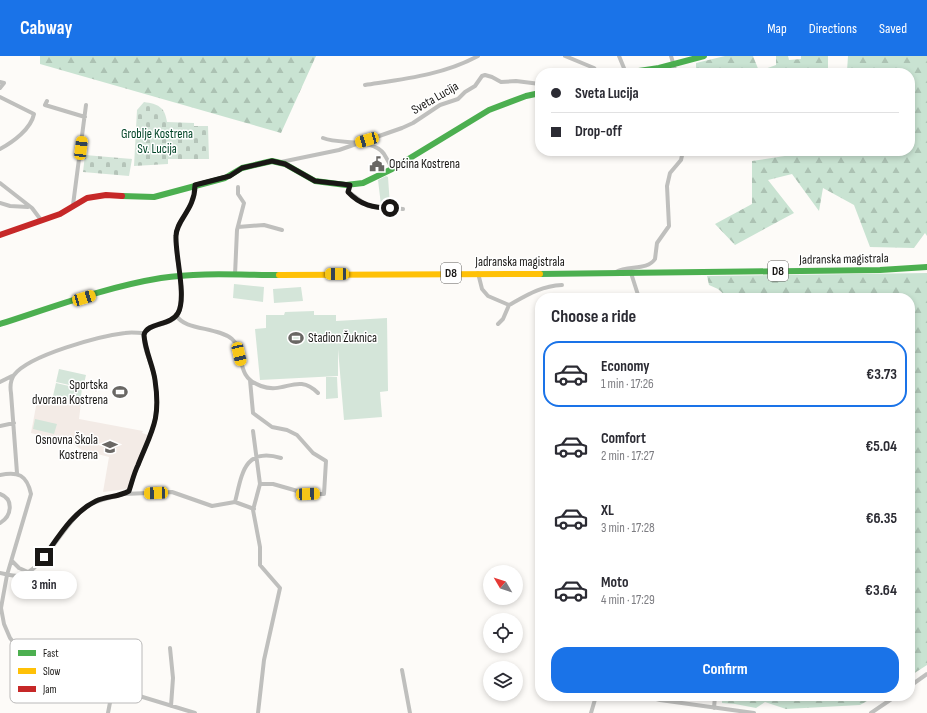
<!DOCTYPE html>
<meta charset="utf-8">
<style>
body{margin:0;font-family:"Sofia Sans Condensed",sans-serif;background:#f7f7f7;color:#2b2b33;height:100vh;display:flex;flex-direction:column;font-size:15px;white-space:nowrap}
*{box-sizing:border-box;margin:0}
p{font-size:13px;color:#7c7c81}
.icon{flex:none;width:22px;height:22px;fill:none;stroke:currentColor;stroke-width:2;stroke-linecap:round;stroke-linejoin:round}
.map{position:relative;flex:1;overflow:hidden}
.drawer{position:absolute;left:535px;top:237px;width:380px;height:408px;display:flex;flex-direction:column;background:#fff;border-radius:16px;box-shadow:0 2px 6px #0003}
.drawer>*{flex:none}
.hud{position:absolute;left:535px;top:12px;width:380px;height:88px;border-radius:16px;box-shadow:0 2px 6px #0003;display:grid;align-content:center;height:88px;padding:0 16px;background:#fff}
.needle{width:26px;rotate:309deg}
.controls{position:absolute;left:483px;top:509px;display:grid;gap:8px}
.controls a{display:grid;place-items:center;width:40px;height:40px;border-radius:50%;background:#fff;box-shadow:0 2px 6px #0003;font-size:20px}
.end{position:absolute;width:18px;height:18px;margin:-9px;border:5px solid #191715;background:#fff;box-shadow:0 0 0 2px #fff}
.from{border-radius:50%}
.bubble{position:absolute;height:28px;border-radius:14px;background:#fff;box-shadow:0 2px 6px #0003;font-size:13px;font-weight:700;line-height:28px;text-align:center}
.car{position:absolute;width:12px;height:24px;margin:-12px -6px;border-radius:5px;box-shadow:0 0 3px 1px #0007;background:linear-gradient(#f5c518 24%,#345 0 40%,#f5c518 0 76%,#345 0 86%,#f5c518 0)}
.hud b{display:flex;align-items:center;gap:14px;height:38px;font-size:15px}
.hud b+b{border-top:1px solid #e1e1e2}
.hud i{width:10px;height:10px;background:#2b2b33}
ul{padding:0;list-style:none}
li{display:flex;align-items:center;gap:12px;height:66px;margin:0 8px 6px;padding:0 8px;border:2px solid transparent;border-radius:16px}
li div{flex:1}
li b{display:block;font-size:15px}
li em{font-style:normal;font-weight:700}
li.selected{border-color:#1a73e8}
li>.icon{width:36px;height:36px;stroke-width:1.5}
h2{padding:0 16px;font-size:18px;line-height:48px}
.primary-button{display:flex;gap:8px;margin-top:auto;padding:8px 16px}
.primary-button a{flex:1;height:46px;border-radius:16px;background:#1a73e8;color:#fff;font-size:16px;font-weight:700;line-height:46px;text-align:center}
header{display:flex;align-items:center;gap:24px;box-sizing:border-box;height:56px;padding:0 20px;background:#1a73e8;color:#fff}
header strong{font-size:19px}
nav{display:flex;gap:22px;margin-inline-start:auto;font-size:14px}
.map>svg:first-child{display:block}
</style>
<header>
<strong>Cabway</strong>
<nav><a>Map</a><a>Directions</a><a>Saved</a></nav>
</header>
<div class="map">
<svg width="927" height="657" viewBox="0 0 927 657">
<defs>
<pattern id="forest-firs" width="22" height="20" patternUnits="userSpaceOnUse"><rect width="22" height="20" fill="#c9e3d2"/><path d="M5 1l3.5 6h-7zM16 11l3.5 6h-7z" fill="#acc2b3"/></pattern>
<pattern id="cemetery-stones" width="16" height="16" patternUnits="userSpaceOnUse"><rect width="16" height="16" fill="#d4e5d9"/><path d="M2 7V4a2 2 0 0 1 4 0v3zM10 15v-3a2 2 0 0 1 4 0v3z" fill="#b5c4b9"/></pattern>
</defs>
<rect width="100%" height="100%" fill="#fdfbf8"/>
<path fill="#f3ebe6" d="M52,341L81,347L79,363L143,375L142,377L148,379L127,433L103,436L109,401L82,394L72,387L31,377L37,345Z"/>
<path fill="url(#forest-firs)" d="M40,0H316L281,77L40,8Z
M725,0H753L759,15L776,9V0H788L789,4L801,3V0H828V15H847L848,0H927V180L925,177L914,192L870,191L854,149L823,132L819,155L792,118L768,124L794,157L735,189L715,168L752,148V105L817,95H910V17H696V7Z
M927,217V609L910,620V242H728L718,233L709,229L707,220Z
M722,640H876L860,649L786,653L765,646L756,652L735,648L722,647Z"/>
<path fill="url(#cemetery-stones)" d="M144,46C158,48 165,51 167,66L194,67V70H208L209,103H168V108L134,110L137,54Z
M85,99L132,103L129,120L83,116Z"/>
<path fill="#d4e5d9" d="M386,120L388,121L390,150L381,149L378,124Z
M234,228L264,231L263,246L233,242Z
M301,231L303,245L274,247L273,233Z
M314,255V259H336V265L387,262L388,335L380,336L382,361L344,364L338,293V320L260,324L255,273L266,272V259H284L285,256Z
M59,313L86,319L83,332L56,326Z
M326,321H337L338,342L326,343Z
M56,327L82,333L80,346L53,340Z
M35,363L57,368L54,378L33,373Z"/>
<g fill="none" stroke-linecap="round" stroke-linejoin="round">
<path stroke="#bfbfbd" stroke-width="4" d="M565,0L594,12L598,17
M619,0L626,17
M671,0L676,17
M0,26L4,27L0,32
M365,29C404,23 443,19 478,0
M0,41L34,58C31,73 13,86 0,93
M47,45L45,49L85,61
M323,82C340,89 373,82 384,98C387,103 390,108 392,113
M281,106L339,94L402,72L413,67L440,49L458,43L465,36L475,30L482,20L485,19L492,21L501,26L516,25L540,28
M0,127L32,152L41,164
M350,129L349,136L368,150L403,153
M0,147L10,150L28,151
M73,149L86,49
M238,171L264,169L282,174
M616,216C628,209 647,215 655,203L657,187L669,170L667,130L670,117L681,104L683,95
M478,217L482,233L488,240L509,249L503,263L498,268
M631,217L639,242
M235,219L237,174L244,147L238,138V131
M509,249C527,239 541,230 562,229
M177,260C184,274 218,271 232,283C247,296 233,320 261,330C285,339 297,316 318,337
M250,324L253,357L272,371L287,374L297,379L313,397L326,405L324,438H308L273,428H260L253,454L260,491V509L280,532L264,604L258,657
M0,326L12,320
M0,370L14,367
M253,375L260,428
M17,417L11,337C10,331 10,325 14,319C29,299 100,280 125,277C131,276 138,277 144,277
M0,419C18,415 27,419 31,438L7,519L1,552L4,568L10,582L19,593L35,605L54,614L195,657
M0,438C14,443 12,460 0,467
M124,438L172,436L212,450L235,446L254,453
M235,446C242,418 244,391 281,402
M12,505L19,512L28,516
M0,517C6,518 12,520 18,520C42,518 64,466 86,451C101,441 116,443 129,435C132,426 134,418 138,409C152,373 161,365 155,324C153,309 142,292 144,277C152,266 173,271 179,256C187,236 174,200 176,180C176,163 195,155 195,129
M170,592L173,622L171,650
M402,614L410,657
M910,630L927,618
M646,640L660,644L754,657
M714,652L715,640
M108,657L113,631
M591,657L596,640
M871,657L896,640"/>
<path stroke="#4caf50" stroke-width="6" d="M625,17L659,12L704,0
M122,140L154,141L225,122L242,112L272,105L285,108L315,125L346,129L363,127L392,113L489,54L526,40L540,37
M540,218L880,214L927,211
M0,268C53,251 106,231 161,222C200,216 240,219 279,219"/>
<path stroke="#ffc107" stroke-width="6" d="M279,219L540,218"/>
<path stroke="#c62828" stroke-width="6" d="M0,179L60,158L87,142L106,139L122,140"/>
</g>
<g fill="none" stroke-linecap="round" stroke-linejoin="round">
<path stroke="#191715" stroke-width="5" d="M44,501C59,480 73,456 96,445C107,440 119,441 129,435C132,426 134,417 138,409C152,374 161,364 155,324C153,309 145,295 144,279C147,266 171,270 178,257C187,241 175,199 176,180C176,164 195,154 195,129L230,120L242,112L272,105L285,108L315,125L350,129L348,136C360,149 374,152 390,152"/>
</g>
<defs>
<g id="civic-bare" transform="scale(1.2)"><path d="M-.6-6.5H3V-4.5H.6V-3L4-1V1h2V6H-6V1h2V-1L-.6-3ZM-1.2 2.5V6h2.4V2.5Z" fill="#696764" stroke="#fff" stroke-width="2.5" paint-order="stroke"/></g>
<g id="stadium-bare" transform="scale(1.2)"><path d="M0-5a6.5 5 0 1 0 0 10a6.5 5 0 1 0 0-10ZM-3.5-1.8h7v3.6h-7Z" fill="#696764" stroke="#fff" stroke-width="2.5" paint-order="stroke"/></g>
<g id="school-bare" transform="scale(1.2)"><path d="M0-5L7-2L0 1L-7-2ZM-4 1L0 2.5L4 1V4Q0 6-4 4Z" fill="#696764" stroke="#fff" stroke-width="2.5" paint-order="stroke"/></g>
</defs>
<g fill-rule="evenodd">
<use href="#civic-bare" x="377" y="108"/>
<use href="#stadium-bare" x="296" y="282"/>
<use href="#stadium-bare" x="120" y="336"/>
<use href="#school-bare" x="110" y="391"/>
</g>
<g text-anchor="middle" dominant-baseline="central" stroke-width="3" stroke-linejoin="round" paint-order="stroke">
<g fill="#fff" stroke="#5e5d5b" stroke-width="1">
<rect x="768" y="205" width="20" height="20" rx="3"/>
<rect x="441" y="207" width="20" height="20" rx="3"/>
</g>
<g font-size="12" font-weight="bold" fill="#191715">
<text x="778" y="215">D8</text>
<text x="451" y="217">D8</text>
</g>
<g font-size="13" fill="#191715" stroke="#fff">
<text transform="translate(435 42) rotate(-30)">Sveta Lucija</text>
<text transform="translate(844 203) rotate(-1)">Jadranska magistrala</text>
<text x="520" y="206">Jadranska magistrala</text>
</g>
<g font-size="13" fill="#034528" stroke="#fff">
<text x="157" y="78">Groblje Kostrena<tspan x="157" dy="15">Sv. Lucija</tspan></text>
</g>
<g font-size="13" fill="#191715" stroke="#fff" text-anchor="start">
<text x="389" y="108">Općina Kostrena</text>
<text x="308" y="282">Stadion Žuknica</text>
<text x="108" y="329" text-anchor="end">Sportska<tspan x="108" dy="15">dvorana Kostrena</tspan></text>
<text x="98" y="384" text-anchor="end">Osnovna Škola<tspan x="98" dy="15">Kostrena</tspan></text>
</g>
</g>
<rect x="10" y="583" width="132" height="64" rx="6" fill="#fff" stroke="#bab9b9" stroke-width="1"/>
<rect x="18" y="594" width="18" height="6" fill="#4caf50"/>
<rect x="18" y="612" width="18" height="6" fill="#ffc107"/>
<rect x="18" y="630" width="18" height="6" fill="#c62828"/>
<g font-size="11" fill="#191715">
<text x="43" y="601">Fast</text>
<text x="43" y="619">Slow</text>
<text x="43" y="637">Jam</text>
</g>
</svg>
<div class="controls">
<a><svg class="needle" viewBox="-14 -14 28 28"><path d="M0-13l5 13h-10z" fill="#e53935"/><path d="M0 13l5-13h-10z" fill="#7c7c81"/></svg></a>
<a><svg class="icon" aria-label="locate" viewBox="0 0 24 24"><circle cx="12" cy="12" r="6"/><path d="M12 2v4M12 18v4M2 12h4M18 12h4"/></svg></a>
<a><svg class="icon" aria-label="layers" viewBox="0 0 24 24"><path d="M12 4l9 5-9 5-9-5zM3 14l9 5 9-5"/></svg></a>
</div>
<i class="end from" style="left:390px;top:152px"></i>
<i class="end" style="left:44px;top:501px"></i>
<div class="bubble" style="left:11px;top:515px;width:66px">3 min</div>
<i class="car" style="left:367px;top:84px;rotate:254deg"></i>
<i class="car" style="left:81px;top:92px;rotate:7deg"></i>
<i class="car" style="left:337px;top:218px;rotate:270deg"></i>
<i class="car" style="left:84px;top:242px;rotate:73deg"></i>
<i class="car" style="left:239px;top:298px;rotate:167deg"></i>
<i class="car" style="left:156px;top:437px;rotate:268deg"></i>
<i class="car" style="left:308px;top:438px;rotate:88deg"></i>
<div class="hud">
<b><i class="from"></i>Sveta Lucija</b>
<b><i></i>Drop-off</b>
</div>
<section class="drawer">
<h2>Choose a ride</h2>
<ul>
<li class="selected"><svg class="icon" aria-label="car" viewBox="0 0 24 24"><path d="M5 17H2v-5l4-1 3-4h7l3 4 3 1v5h-3M9 17h6M6 11h13"/><circle cx="7" cy="17" r="2"/><circle cx="17" cy="17" r="2"/></svg><div><b>Economy</b><p>1 min · 17:26</p></div><em>€3.73</em></li>
<li><svg class="icon" aria-label="car" viewBox="0 0 24 24"><path d="M5 17H2v-5l4-1 3-4h7l3 4 3 1v5h-3M9 17h6M6 11h13"/><circle cx="7" cy="17" r="2"/><circle cx="17" cy="17" r="2"/></svg><div><b>Comfort</b><p>2 min · 17:27</p></div><em>€5.04</em></li>
<li><svg class="icon" aria-label="car" viewBox="0 0 24 24"><path d="M5 17H2v-5l4-1 3-4h7l3 4 3 1v5h-3M9 17h6M6 11h13"/><circle cx="7" cy="17" r="2"/><circle cx="17" cy="17" r="2"/></svg><div><b>XL</b><p>3 min · 17:28</p></div><em>€6.35</em></li>
<li><svg class="icon" aria-label="car" viewBox="0 0 24 24"><path d="M5 17H2v-5l4-1 3-4h7l3 4 3 1v5h-3M9 17h6M6 11h13"/><circle cx="7" cy="17" r="2"/><circle cx="17" cy="17" r="2"/></svg><div><b>Moto</b><p>4 min · 17:29</p></div><em>€3.64</em></li>
</ul>
<div class="primary-button"><a>Confirm</a></div>
</section>
</div>
